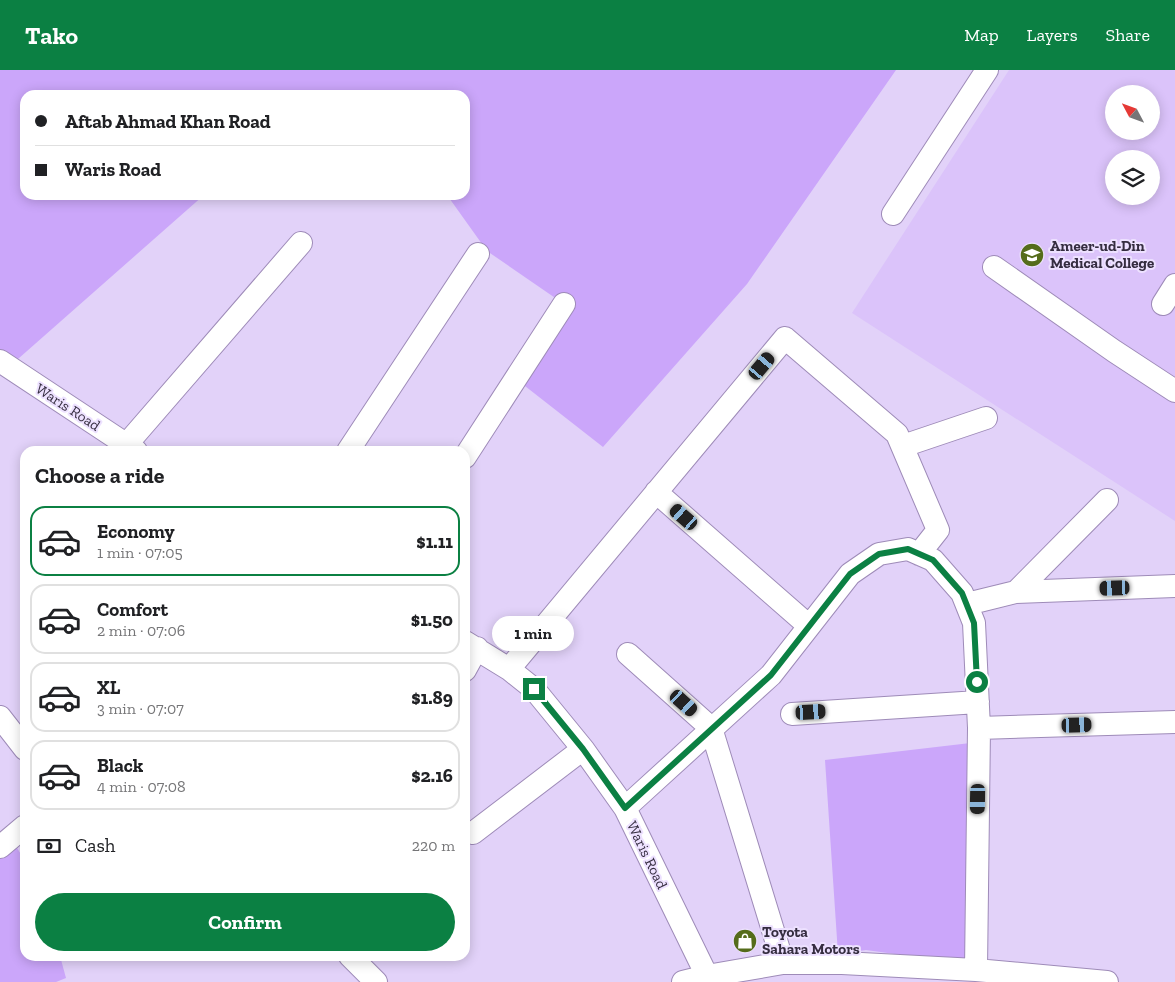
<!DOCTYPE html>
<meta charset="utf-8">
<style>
body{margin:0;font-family:"Zilla Slab",serif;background:#f2f2f2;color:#202124;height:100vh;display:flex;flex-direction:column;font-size:19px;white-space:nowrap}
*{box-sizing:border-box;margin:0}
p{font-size:16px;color:#757577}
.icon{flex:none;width:28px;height:28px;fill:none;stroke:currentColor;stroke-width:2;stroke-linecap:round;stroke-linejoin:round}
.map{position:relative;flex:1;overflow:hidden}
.panel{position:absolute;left:20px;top:376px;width:450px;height:515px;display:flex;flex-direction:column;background:#fff;border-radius:15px;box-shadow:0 2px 12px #0003}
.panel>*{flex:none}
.guide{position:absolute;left:20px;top:20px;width:450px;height:110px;border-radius:15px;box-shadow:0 2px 12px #0003;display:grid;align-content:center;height:110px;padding:0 15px;background:#fff}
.needle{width:32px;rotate:311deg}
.controls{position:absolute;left:1105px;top:15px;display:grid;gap:10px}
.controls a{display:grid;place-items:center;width:55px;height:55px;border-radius:50%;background:#fff;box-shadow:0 2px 12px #0003;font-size:25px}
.end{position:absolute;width:22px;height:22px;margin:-11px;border:6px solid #0b8043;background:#fff;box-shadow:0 0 0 2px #fff}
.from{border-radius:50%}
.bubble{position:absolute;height:35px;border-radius:18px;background:#fff;box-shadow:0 2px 12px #0003;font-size:16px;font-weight:800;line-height:35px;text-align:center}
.car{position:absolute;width:15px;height:30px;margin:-15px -8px;border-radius:6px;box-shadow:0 0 4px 1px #0007;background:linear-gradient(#222 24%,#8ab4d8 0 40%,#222 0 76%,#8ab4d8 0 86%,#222 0)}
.guide b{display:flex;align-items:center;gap:18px;height:48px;font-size:19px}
.guide b+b{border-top:1px solid #e0e0e0}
.guide i{width:12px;height:12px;background:#202124}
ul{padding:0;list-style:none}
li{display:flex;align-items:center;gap:15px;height:70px;margin:0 10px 8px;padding:0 5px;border:2px solid #e0e0e0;border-radius:15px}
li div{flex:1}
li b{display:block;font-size:19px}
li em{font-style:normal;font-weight:800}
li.on{border-color:#0b8043}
li>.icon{width:45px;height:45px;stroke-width:1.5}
h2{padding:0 15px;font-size:22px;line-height:60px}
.pay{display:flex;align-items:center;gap:12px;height:55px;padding:0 15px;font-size:19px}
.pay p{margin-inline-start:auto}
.primary-button{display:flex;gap:10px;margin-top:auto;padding:10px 15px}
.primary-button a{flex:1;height:58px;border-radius:30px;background:#0b8043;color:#fff;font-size:20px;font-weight:800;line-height:58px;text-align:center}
header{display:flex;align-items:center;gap:30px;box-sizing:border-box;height:70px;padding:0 25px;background:#0b8043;color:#fff}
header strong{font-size:24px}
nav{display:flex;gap:28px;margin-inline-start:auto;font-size:18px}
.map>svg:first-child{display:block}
</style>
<header>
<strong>Tako</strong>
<nav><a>Map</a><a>Layers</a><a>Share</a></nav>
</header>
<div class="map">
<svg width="1175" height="912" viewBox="0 0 1175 912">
<rect width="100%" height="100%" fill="#e2d2f9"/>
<path fill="#dbc3fa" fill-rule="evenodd" d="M1009,0H1175V451L852,243ZM1114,24H1151V61H1114ZM1114,89H1151V126H1114Z"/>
<path fill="#cba6fa" d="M0,0H896L747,214L603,377L516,309L564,234L487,181L447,125H465V25H25V125H204L10,296L0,288Z
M979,672L974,895L866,880L838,884L825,690Z
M11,768L25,791V886H60L66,908L56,912H0V777Z"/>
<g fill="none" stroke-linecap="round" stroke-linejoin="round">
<g stroke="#9e8bb8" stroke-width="24">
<path id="minor" d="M893,144L987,0
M994,197L1114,281L1175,321
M1163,234L1175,215
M0,291L136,381
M126,375L301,173
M903,376L986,348
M348,381L478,184
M465,387L564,234
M656,422L809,556
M1016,522L1175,516
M967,534L1016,522L1107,430
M465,572L509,599L534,619L583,679L625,738L707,906
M628,584L711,658L783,893
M509,599L785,268L897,364L938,460L919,484
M465,600L477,578
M792,644L978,632
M0,647L25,679
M979,658L1175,652
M625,738L771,605L850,504L879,484L908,479L933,490L962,523L974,553L979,658L976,900
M473,763L583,679
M0,777L25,756
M350,886L376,912
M683,912L707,906L783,893H842L976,900L1107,912"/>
</g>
<use href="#minor" stroke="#fff" stroke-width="22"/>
</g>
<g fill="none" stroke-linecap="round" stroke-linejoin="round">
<path stroke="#0b8043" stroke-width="6" d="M534,619L583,679L625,738L771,605L850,504L879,484L908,479L933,490L962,523L974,553L977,612"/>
</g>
<defs>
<g id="university-disc" transform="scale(1.25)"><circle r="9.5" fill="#556c1b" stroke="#ede1ff"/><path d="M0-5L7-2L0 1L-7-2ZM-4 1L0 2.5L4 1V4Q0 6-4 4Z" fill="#fff"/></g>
<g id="shop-disc" transform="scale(1.25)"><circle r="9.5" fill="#556c1b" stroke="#ede1ff"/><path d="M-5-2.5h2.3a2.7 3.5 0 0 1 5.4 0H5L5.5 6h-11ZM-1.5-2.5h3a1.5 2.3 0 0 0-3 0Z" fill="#fff"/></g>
</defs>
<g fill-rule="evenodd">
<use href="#university-disc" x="1032" y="185"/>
<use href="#shop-disc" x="745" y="871"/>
</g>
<g text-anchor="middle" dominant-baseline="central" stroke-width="4" stroke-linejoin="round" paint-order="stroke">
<g font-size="15" font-weight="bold" fill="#352d40" stroke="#ede1ff" text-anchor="start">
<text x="1050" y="176">Ameer-ud-Din<tspan x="1050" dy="17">Medical College</tspan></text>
<text x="762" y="862">Toyota<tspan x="762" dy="17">Sahara Motors</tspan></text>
</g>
<g font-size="15" fill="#352d40" stroke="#ede1ff">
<text transform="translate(68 337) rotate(33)">Waris Road</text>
<text transform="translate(647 785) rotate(64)">Waris Road</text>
</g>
</g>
</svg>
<div class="controls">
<a><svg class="needle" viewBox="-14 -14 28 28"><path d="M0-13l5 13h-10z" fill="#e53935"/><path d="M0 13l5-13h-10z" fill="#757577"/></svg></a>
<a><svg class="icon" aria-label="layers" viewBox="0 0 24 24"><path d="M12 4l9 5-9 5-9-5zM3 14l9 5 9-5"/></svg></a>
</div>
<i class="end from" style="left:977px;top:612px"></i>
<i class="end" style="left:534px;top:619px"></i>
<div class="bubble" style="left:492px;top:546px;width:82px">1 min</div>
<i class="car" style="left:762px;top:296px;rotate:40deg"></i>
<i class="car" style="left:684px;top:447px;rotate:311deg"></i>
<i class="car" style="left:1115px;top:518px;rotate:268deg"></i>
<i class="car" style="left:684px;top:633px;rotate:132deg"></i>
<i class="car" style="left:811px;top:642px;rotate:87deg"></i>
<i class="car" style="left:1077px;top:655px;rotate:88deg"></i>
<i class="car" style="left:978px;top:729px;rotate:181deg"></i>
<div class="guide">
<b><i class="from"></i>Aftab Ahmad Khan Road</b>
<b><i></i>Waris Road</b>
</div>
<section class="panel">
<h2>Choose a ride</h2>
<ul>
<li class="on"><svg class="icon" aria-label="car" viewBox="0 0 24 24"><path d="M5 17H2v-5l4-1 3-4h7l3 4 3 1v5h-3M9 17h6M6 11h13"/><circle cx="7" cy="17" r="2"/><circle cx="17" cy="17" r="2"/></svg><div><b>Economy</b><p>1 min · 07:05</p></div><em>$1.11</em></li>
<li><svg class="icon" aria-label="car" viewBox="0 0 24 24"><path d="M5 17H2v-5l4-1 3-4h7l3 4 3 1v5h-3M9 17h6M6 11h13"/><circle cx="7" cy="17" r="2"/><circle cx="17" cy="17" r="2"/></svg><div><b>Comfort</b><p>2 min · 07:06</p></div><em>$1.50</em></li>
<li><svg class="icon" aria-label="car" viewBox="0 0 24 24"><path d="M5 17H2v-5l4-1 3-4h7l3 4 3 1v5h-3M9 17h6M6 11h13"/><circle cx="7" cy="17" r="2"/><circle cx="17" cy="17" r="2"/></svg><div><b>XL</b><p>3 min · 07:07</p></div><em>$1.89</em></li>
<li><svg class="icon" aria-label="car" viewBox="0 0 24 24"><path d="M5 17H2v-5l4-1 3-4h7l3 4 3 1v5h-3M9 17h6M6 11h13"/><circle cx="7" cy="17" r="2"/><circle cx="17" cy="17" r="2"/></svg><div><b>Black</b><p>4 min · 07:08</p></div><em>$2.16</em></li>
</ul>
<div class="pay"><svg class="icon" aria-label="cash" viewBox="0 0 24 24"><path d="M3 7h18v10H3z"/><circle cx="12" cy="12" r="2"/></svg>Cash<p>220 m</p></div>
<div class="primary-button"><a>Confirm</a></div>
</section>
</div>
